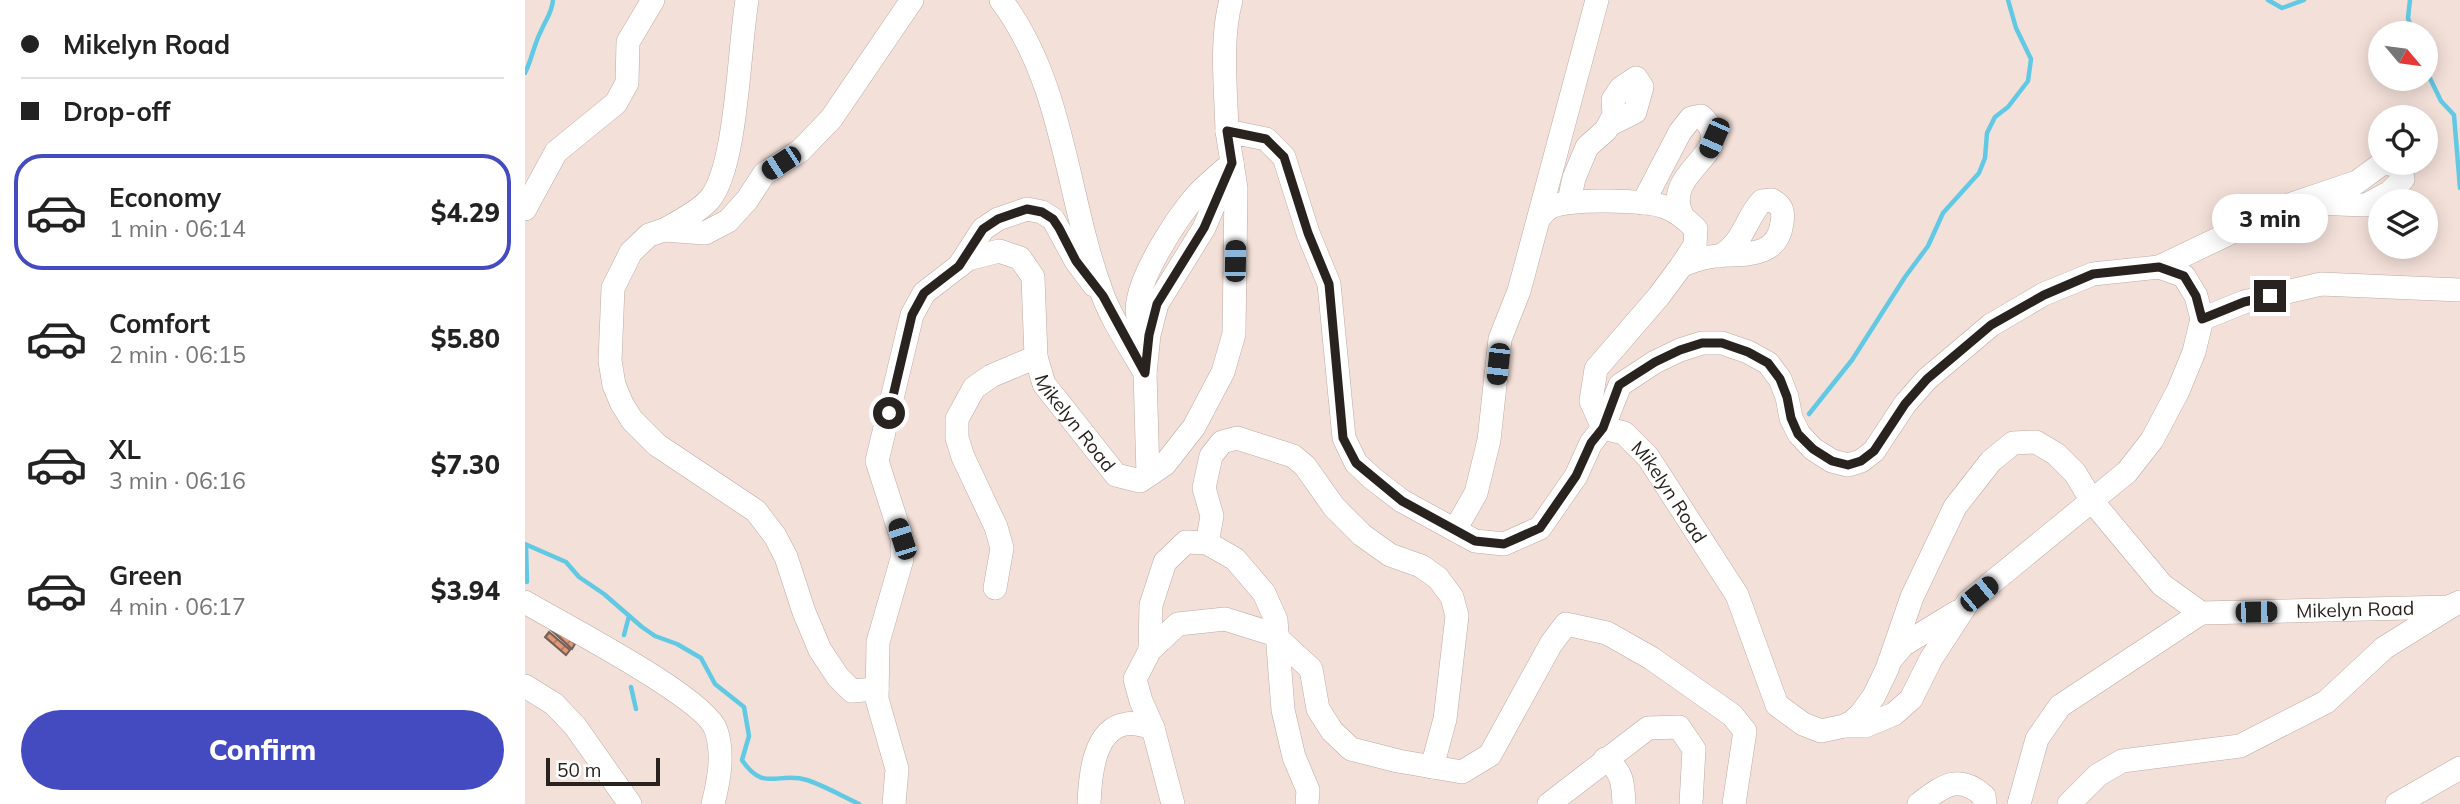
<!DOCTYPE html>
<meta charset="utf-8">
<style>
body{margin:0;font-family:Mulish,sans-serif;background:#f2f2f2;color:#222;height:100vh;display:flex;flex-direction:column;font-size:26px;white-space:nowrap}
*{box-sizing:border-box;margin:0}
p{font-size:23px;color:#767676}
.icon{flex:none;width:38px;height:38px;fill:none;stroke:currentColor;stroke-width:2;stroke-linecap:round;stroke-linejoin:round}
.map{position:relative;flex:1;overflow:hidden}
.panel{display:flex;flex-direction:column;background:#fff;width:525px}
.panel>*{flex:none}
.top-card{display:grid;align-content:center;height:154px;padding:0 21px;background:#fff}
.needle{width:46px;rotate:119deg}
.controls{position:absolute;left:1843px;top:21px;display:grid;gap:14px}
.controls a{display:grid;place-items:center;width:70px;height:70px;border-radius:50%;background:#fff;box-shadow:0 4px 18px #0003;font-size:35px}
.scale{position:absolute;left:21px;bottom:18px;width:114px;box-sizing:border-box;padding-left:7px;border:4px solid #292320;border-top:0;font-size:19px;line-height:24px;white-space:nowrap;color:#292320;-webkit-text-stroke:5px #fff;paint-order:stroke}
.end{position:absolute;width:32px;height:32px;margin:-16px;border:9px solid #292320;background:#fff;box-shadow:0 0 0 4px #fff}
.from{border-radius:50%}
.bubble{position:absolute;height:49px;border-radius:24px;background:#fff;box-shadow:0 4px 18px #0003;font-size:23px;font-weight:800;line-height:49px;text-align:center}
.car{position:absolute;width:21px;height:42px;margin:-21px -10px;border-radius:9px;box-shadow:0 0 5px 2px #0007;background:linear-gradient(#222 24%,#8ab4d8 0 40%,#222 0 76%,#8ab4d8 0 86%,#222 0)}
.top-card b{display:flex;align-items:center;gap:24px;height:66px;font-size:26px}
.top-card b+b{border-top:2px solid #e0e0e0}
.top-card i{width:18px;height:18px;background:#222}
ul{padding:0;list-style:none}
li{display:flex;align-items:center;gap:21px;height:116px;margin:0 14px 10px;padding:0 7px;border:4px solid transparent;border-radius:28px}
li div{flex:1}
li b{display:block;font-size:26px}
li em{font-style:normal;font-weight:800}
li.selected{border-color:#444abf}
li>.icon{width:63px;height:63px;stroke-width:1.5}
.action{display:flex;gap:14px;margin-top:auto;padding:14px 21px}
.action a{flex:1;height:80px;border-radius:42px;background:#444abf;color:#fff;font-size:28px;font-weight:800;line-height:80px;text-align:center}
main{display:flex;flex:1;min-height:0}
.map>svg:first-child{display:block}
</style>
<main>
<section class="panel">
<div class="top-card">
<b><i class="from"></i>Mikelyn Road</b>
<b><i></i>Drop-off</b>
</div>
<ul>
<li class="selected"><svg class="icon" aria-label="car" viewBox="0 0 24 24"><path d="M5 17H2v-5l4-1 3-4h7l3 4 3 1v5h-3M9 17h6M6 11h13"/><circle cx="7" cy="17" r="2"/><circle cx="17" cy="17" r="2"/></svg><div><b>Economy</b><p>1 min · 06:14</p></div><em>$4.29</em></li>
<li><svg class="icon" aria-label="car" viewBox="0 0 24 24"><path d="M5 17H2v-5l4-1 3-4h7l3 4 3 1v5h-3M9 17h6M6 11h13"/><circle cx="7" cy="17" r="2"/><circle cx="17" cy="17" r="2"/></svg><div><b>Comfort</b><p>2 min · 06:15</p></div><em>$5.80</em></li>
<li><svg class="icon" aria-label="car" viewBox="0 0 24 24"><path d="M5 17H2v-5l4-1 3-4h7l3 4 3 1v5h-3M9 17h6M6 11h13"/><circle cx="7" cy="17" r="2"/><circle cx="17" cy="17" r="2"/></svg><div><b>XL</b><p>3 min · 06:16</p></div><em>$7.30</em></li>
<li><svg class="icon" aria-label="car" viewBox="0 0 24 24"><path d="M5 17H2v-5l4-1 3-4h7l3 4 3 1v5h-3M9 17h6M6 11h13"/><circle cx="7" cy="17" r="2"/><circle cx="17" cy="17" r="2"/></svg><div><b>Green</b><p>4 min · 06:17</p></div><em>$3.94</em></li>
</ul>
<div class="action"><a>Confirm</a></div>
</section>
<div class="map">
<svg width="1935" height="804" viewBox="0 0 1935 804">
<defs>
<pattern id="building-cross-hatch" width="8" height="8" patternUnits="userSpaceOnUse" patternTransform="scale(1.75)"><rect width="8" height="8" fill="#e39775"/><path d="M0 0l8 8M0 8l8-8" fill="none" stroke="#b87b60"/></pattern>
</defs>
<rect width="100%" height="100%" fill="#f3e0d9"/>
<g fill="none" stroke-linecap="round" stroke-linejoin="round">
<path stroke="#61c9e4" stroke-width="4.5" d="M1743,0L1757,8L1779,0
M1885,0L1883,18L1888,33
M1900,68L1916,101L1929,115L1935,188
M0,73C7,59 9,44 16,31C21,19 27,13 28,0
M1284,414L1327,360L1380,277L1403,246L1418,213L1454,173L1460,158L1462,133L1470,117L1483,107L1503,81L1506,59L1491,28L1483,0
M0,544L41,562L54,577L79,594L117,627L130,636L152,644L176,658L190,684L219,707L224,736L217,760C239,793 253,771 282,780C300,786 317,796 334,804
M1,545L2,582
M99,635L104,616
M106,687L111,709"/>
</g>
<path fill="url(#building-cross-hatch)" stroke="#706059" stroke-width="2" d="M30,626L50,644L47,649L26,630Z
M24,632L45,650L41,655L20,637Z"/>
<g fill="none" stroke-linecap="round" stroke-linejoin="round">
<g stroke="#bcaba3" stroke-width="24">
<g id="minor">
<path d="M476,0C540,85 541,196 577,293C587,321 606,348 620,373"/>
<path d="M702,131C701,89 695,41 706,0"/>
<path d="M1044,201L1049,178L1062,147L1081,130L1089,115L1088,100L1096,88L1111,78L1117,87L1110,112L1084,125"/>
<path d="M1118,203L1155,132L1166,118L1176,116C1217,153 1135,170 1157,215"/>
<path d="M0,209L31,152L91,103L102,83L103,42L128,0"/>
<path d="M1014,218C1017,215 1021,209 1026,207C1042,198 1121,200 1140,207C1153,212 1162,220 1171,229L1170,245L1157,265L1134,296L1071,369L1066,401L1078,428"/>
<path d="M139,230C153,222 172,213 184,200C212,169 214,46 222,0"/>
<path d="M1157,265C1166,262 1175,258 1184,257C1213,252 1252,262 1257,223C1259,211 1257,206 1247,200L1237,201C1220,219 1219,243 1195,256"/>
<path d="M434,266L458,229L473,219L502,209L517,212L528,219L551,261L569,285"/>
<path d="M1634,267L1764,205L1832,182L1858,163L1875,166L1878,179L1865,192L1841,205L1786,203L1764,205"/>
<path d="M1677,319L1719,302L1796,284L1935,290"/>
<path d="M622,343C616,330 610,315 613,301C618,271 651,219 671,196C680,186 690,178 700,169"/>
<path d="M1078,428L1095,385L1130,362L1155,350L1177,343H1197L1223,352L1243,363L1255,379L1262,397L1266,418L1274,434L1288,449L1307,461L1323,465L1336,461L1349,451L1380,404L1402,379L1466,325L1519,294L1568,274L1634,267L1659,276L1671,296L1677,319L1669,352L1653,391L1627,440L1602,472L1443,602L1406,659L1386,699L1369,714L1340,726H1321"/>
<path d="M623,475L620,373L624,335L632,304L679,228L707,163"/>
<path d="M930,530L951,493L964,440L975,339L994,291L1072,0"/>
<path d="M682,543L687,516L679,488L686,456L697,442L712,438L768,456L780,466L809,507L837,535L865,555L896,566L913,578L927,597L932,616L920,719L907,767"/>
<path d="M470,588L477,548L471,527L438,457L432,438V419L449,388L466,376L511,357"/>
<path d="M0,602C35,623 181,698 191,730C199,754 194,780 188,804"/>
<path d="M625,650L626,605L640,562L661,542L682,543L710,559L739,593L751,620L758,710L769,757L783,790L782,804"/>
<path d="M1367,658L1378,645L1432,612"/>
<path d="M0,686L29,704L50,726L105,804"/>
<path d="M352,689L327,691L313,677L295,650L279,612L261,557L250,536L231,511L132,445L107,420L97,404L89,385L85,361L88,288L106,252L124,235L139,230L180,233L203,221L222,200L239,174L275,151L306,119L387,0"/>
<path d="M1080,759C1098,772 1098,783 1099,804"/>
<path id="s1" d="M369,804L372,769L352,699L353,642L377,559V539L352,461L387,315L399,293L443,259L474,251L495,258L508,277L511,357L519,384L591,475L615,481L640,464L669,427L698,372L709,334L711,188L702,131L741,139L759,157L783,233L804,284L819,438L831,463L847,478L877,501L950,541L979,544L1015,528L1051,476L1066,443L1078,428L1099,433L1123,457L1212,595L1252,705L1278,724L1296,731L1319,726L1327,722L1336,714L1349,696L1362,669L1387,597L1430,507L1466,461L1488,443L1511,442L1531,454L1550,473L1567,501L1637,585L1676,613L1924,607L1935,602"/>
<path d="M564,804C565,778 568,729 601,724C610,722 620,726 628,728"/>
<path d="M648,804L628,728L616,701L610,679L625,650L653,624L700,619L748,634L786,669L793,709L807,731L826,749L873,761L937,772L965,755L1026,644L1041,624L1082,633L1126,658L1207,715L1220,731L1209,804"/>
<path d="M1024,804L1123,728L1154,727L1169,749L1166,804"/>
<path d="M1394,804C1418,786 1433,773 1459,796L1460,804"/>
<path d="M1494,804L1512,739L1535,706L1676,613"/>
<path d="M1544,804L1573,775L1597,761L1715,746L1801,702L1859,648L1925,607"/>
<path d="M1872,804L1935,768"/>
</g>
</g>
<use href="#minor" stroke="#fff" stroke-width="23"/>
</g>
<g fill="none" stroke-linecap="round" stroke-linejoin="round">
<path stroke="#292320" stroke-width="9" d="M364,413L387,315L399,293L434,266L458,229L473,219L502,209L517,212L528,219L534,228L551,261L578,296L620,373L624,335L632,304L679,228L707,163L702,131L741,139L759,157L783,233L804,284L818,438L831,463L877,501L950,541L979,544L1015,528L1051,476L1066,443L1078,428L1094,385L1130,362L1155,350L1177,343H1197L1223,352L1243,363L1255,379L1262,397L1266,418L1273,434L1288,449L1307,461L1323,465L1336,461L1349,451L1380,404L1402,379L1466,325L1519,295L1568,274L1634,267L1659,276L1671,296L1677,319L1719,302L1745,296"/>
</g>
<g text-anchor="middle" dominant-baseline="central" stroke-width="7" stroke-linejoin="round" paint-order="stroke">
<g font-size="19" fill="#292320" stroke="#fff">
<text stroke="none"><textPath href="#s1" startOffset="819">Mikelyn Road</textPath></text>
<text stroke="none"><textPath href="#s1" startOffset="2102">Mikelyn Road</textPath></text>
<text stroke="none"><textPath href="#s1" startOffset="3171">Mikelyn Road</textPath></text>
</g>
</g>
</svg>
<div class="controls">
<a><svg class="needle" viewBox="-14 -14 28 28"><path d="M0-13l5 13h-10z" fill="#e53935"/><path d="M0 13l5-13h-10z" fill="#767676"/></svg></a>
<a><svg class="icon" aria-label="locate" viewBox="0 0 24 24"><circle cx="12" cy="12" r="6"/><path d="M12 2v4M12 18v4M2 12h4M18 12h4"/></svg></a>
<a><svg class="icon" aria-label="layers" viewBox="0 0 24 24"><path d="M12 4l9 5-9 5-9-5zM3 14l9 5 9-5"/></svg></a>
</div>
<div class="scale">50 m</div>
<i class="end from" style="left:364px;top:413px"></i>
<i class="end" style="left:1745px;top:296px"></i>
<div class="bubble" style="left:1687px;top:194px;width:116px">3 min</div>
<i class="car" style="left:1189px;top:138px;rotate:204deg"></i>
<i class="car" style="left:256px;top:163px;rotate:237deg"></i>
<i class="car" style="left:710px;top:261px;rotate:1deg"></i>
<i class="car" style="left:973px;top:364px;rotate:186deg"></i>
<i class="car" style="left:377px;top:539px;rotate:342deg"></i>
<i class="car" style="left:1454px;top:594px;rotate:51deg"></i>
<i class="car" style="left:1731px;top:612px;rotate:89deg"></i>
</div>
</main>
